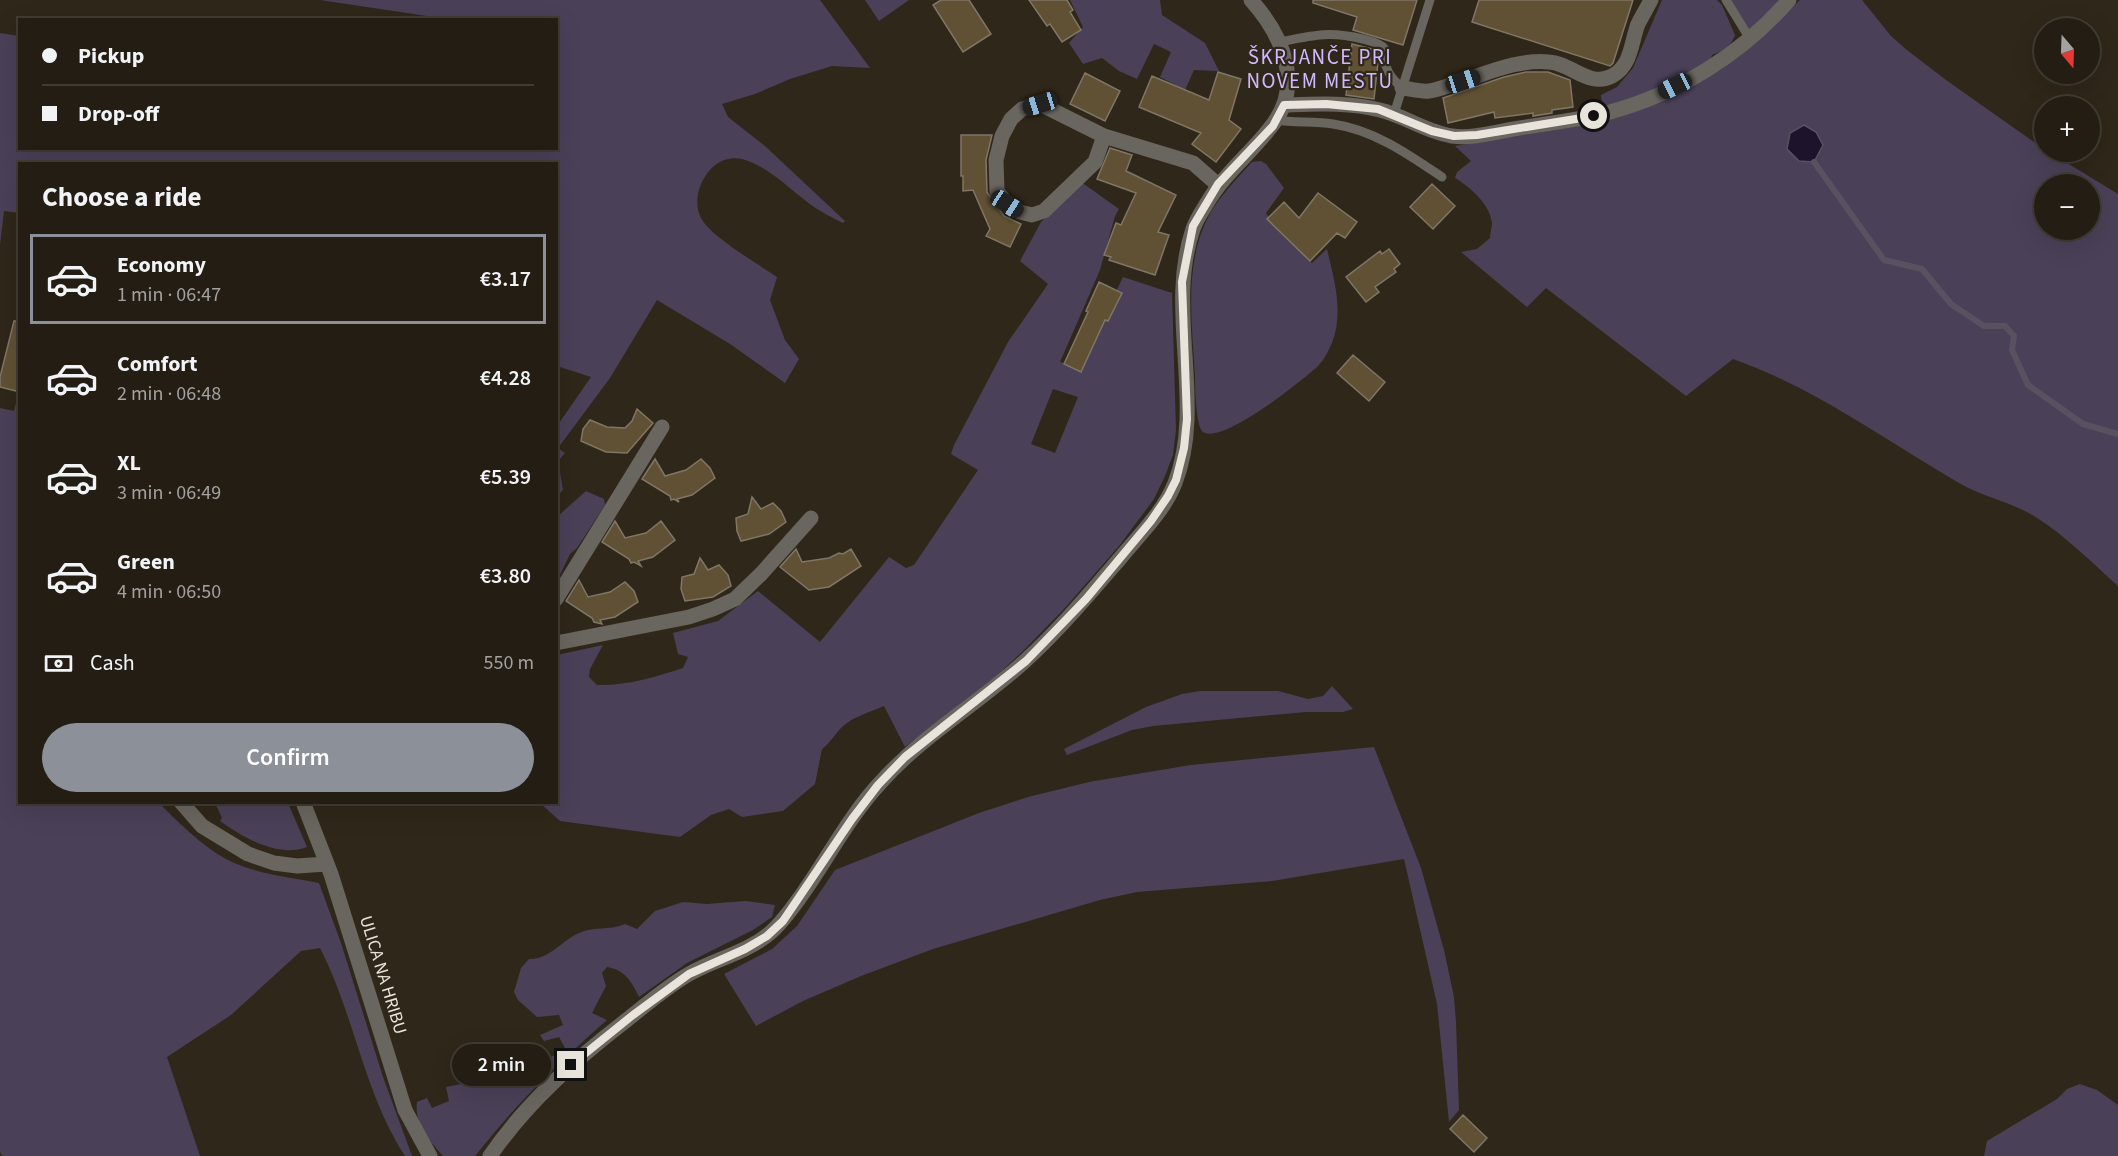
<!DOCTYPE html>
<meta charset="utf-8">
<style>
body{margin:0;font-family:"Source Sans 3",sans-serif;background:#2f2a21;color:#f1f3f6;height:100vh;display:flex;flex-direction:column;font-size:22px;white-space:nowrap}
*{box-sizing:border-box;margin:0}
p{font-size:20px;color:#a3a2a0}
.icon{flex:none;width:33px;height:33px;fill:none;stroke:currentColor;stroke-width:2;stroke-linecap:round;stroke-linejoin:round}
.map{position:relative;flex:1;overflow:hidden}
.drawer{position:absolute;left:18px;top:162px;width:540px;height:642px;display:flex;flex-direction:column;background:#231d13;border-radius:0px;box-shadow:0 6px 24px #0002,0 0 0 2px #403b33}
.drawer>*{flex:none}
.hud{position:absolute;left:18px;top:18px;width:540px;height:132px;border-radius:0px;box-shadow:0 6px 24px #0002,0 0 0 2px #403b33;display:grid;align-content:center;height:132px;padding:0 24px;background:#231d13}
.needle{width:39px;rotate:161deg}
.tools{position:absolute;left:2034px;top:18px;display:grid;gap:12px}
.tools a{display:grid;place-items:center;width:66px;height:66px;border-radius:50%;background:#231d13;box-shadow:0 6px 24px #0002,0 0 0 2px #403b33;font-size:30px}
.end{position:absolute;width:27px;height:27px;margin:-14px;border:8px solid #e8e3db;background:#111;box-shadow:0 0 0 3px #111}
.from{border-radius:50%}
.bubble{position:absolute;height:42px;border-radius:21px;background:#231d13;box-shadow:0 6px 24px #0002,0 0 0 2px #403b33;font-size:20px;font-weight:600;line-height:42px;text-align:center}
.car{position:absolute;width:18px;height:36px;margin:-18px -9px;border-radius:8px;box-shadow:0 0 4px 2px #0007;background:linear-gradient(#222 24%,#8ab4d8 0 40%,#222 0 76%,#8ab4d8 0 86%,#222 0)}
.hud b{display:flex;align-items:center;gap:21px;height:57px;font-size:22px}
.hud b+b{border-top:2px solid #403b33}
.hud i{width:15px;height:15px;background:#f1f3f6}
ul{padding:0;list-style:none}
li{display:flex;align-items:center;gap:18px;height:90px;margin:0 12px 9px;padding:0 12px;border:3px solid transparent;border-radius:0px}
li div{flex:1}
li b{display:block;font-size:22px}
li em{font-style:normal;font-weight:600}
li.on{border-color:#8c9099}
li>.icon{width:54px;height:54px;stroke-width:1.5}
h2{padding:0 24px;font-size:27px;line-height:72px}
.pay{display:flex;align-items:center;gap:15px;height:66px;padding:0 24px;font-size:22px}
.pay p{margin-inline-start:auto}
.action{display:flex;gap:12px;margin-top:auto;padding:12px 24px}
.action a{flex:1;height:69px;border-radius:36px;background:#8c9099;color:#fff;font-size:24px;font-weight:600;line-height:69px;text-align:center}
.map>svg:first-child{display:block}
</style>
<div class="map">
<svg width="2118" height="1156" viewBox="0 0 2118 1156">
<rect width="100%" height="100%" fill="#2f2719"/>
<path fill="#4a4158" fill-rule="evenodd" d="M320,0H820L870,68L832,66L790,79L755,94L722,104L728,117L765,146L845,221L843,223C833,218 823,213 814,207C792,192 769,166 742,159C729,156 717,161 709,171C699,183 693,202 701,218C710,236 758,264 777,277L770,300L785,340L799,359L785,383L730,344L657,300L610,378L558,448L565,453L558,461L563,490L557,496V426L591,377L557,366L556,164H20L19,213L4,211L0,245V33L19,36L20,148H556V20L447,19Z
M865,0H909L879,21Z
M1070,0H1160L1162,15L1205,43L1219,71L1194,70L1185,90L1160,77L1171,52L1154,44L1137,79L1119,71L1102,58L1083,64L1069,43L1083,27Z
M1662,0H1717L1722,5L1735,35C1730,48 1724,50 1712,55L1710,61L1672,84L1603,108L1601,95L1617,87L1633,68Z
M1729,0H1782L1748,31Z
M1800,0H1862L1891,36L1907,50L1946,80L2044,149V152H2049L2118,194V586C2091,562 2065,535 2034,516C2011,502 1983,497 1959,483C1885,440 1815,388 1733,359L1686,396L1546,288L1527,307L1461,252L1477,249L1490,238C1490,233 1492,227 1492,223C1490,204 1470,187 1455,178L1457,172L1471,161L1455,146L1598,123L1658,103L1699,82L1758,41ZM2044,184H2090V230H2044Z
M1261,161L1266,164L1284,188L1266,213L1272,222L1312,263L1327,249C1334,280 1344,311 1332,343C1328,351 1325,359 1318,366C1304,379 1219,448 1202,431C1196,424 1195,387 1195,377C1192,321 1182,257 1214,207C1225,191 1239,176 1252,162Z
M1081,182L1119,209L1115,216L1100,270L1060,362L1080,367L1123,277L1172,293L1176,430L1173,455L1165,476L1154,499L1119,546L1064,609L1022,652L996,676L905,747L884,706C870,712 852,717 841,728C834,735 830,743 822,749L815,784L783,811L742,817L729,809L711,815L680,837L560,821L541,804L500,803L556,802L557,655L603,645L590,669L589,677L597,685C626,686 655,677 683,668L688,657L678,654L673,633L718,621L758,591L820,642L889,557L906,568L914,565L978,470L951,454L954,445L1008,342L1048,284L1020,261L1041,222ZM1053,389L1078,397L1055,453L1031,444Z
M16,403L20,404V802L159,803C179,823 201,845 226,859C254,874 289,877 319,883L341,943L383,1077L412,1156H405C364,1093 354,1014 320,948L301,951L231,1015L167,1057L200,1156H2L0,1152V408L14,411Z
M586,491L604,499L605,505L577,548L570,554L557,581V515L558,516Z
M1332,686L1353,709L1343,712H1306L1153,726L1132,730L1067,755L1064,749L1146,707L1182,694L1200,691H1278L1308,699L1323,696Z
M1374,747L1421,868L1444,950L1454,997L1456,1022L1459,1110L1449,1122L1437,1004L1404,859L1272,881L1137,892L1100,900L933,949L861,976L803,1001L756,1026L724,974L772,949L797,926L835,870L979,813L1028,797L1089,782L1191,765Z
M215,803H288L307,847C278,858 244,838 220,821L222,818Z
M746,901L775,905L772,917L753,930L687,963L639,997C632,982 625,970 607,967L602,973L606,986L592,1013L607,1020C559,1062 515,1105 475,1156H443C430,1141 414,1124 417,1102L427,1098L432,1108L449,1101L446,1087L466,1083L480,1086L501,1084L542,1063L565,1048L559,1037L544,1041L540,1035L563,1025L559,1015L537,1017L518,1000L514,992L521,968L529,959C549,960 561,941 579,933C592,926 610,931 625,924L637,929L655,911L683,902L707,904Z
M2080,1084L2097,1090L2118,1105V1156H1984L1987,1141L2057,1099L2067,1089Z"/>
<path fill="#1d132b" stroke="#5a5160" stroke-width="1.5" d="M1804,125L1816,132L1823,145L1814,162L1799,161L1787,149L1790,133Z"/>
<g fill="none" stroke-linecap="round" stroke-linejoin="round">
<path stroke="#5a5160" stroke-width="6" d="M1814,162L1884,260L1922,269L1951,304L1984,326H2005L2014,336L2012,350L2028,385L2083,424L2118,434"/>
</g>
<path fill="#605135" stroke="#7f7666" stroke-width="1.5" d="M941,0H969L991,34L963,52L933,5Z
M1029,0H1067L1073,10L1070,12L1081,30L1062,42L1050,24L1047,26Z
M1313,0H1417L1403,45L1353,30L1357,17L1313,3Z
M1479,0H1633L1613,63L1610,66L1472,22Z
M1352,44L1372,49L1379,53L1374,99L1346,95Z
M1218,72L1241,79L1229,120L1241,129L1216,162L1192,144L1201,133L1139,107L1152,76L1209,100Z
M1526,72H1548L1570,80L1573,107L1552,110V113L1533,116V113L1495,118L1494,112L1448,123L1443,98L1504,77Z
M1085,73L1120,91L1105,121L1070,104Z
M961,135H992L986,160L987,192L1004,216L1021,224L1010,247L986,236L990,229L973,190L963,191V176H961Z
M1110,148L1132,155L1126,171L1176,195L1158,232L1169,235L1155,275L1109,260L1111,257L1104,255L1116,223L1121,225L1136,193L1097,179Z
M1432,184L1455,206L1433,229L1410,207Z
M1318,193L1357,222L1345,238L1337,233L1310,261L1267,219L1284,202L1299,218Z
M1389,249L1400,264L1394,269L1396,272L1375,287L1379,292L1366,302L1346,277L1380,251L1382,254Z
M1099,282L1122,293L1108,321L1105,320L1081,372L1064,364L1088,312L1086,311Z
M14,321H20V392L0,387V377Z
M1353,355L1385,382L1369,401L1337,373Z
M637,409L653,423L627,453L606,452L581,441L583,429L590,420L607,427L625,428L632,421Z
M655,459L665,476L686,470L701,459L710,468L715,478L692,495L677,499L679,502L674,499L671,500L670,496L642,479Z
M752,497L761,509L773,503L781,511L786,522L769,534L741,541L737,531L736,518L748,514Z
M615,521L625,538L646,533L661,521L675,540L653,557L638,561L641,566L634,562L631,563L629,559L602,542Z
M796,549L802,562L829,558L839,553L843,554L851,549L861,566L829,587L809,590L780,567Z
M700,558L708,570L719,565L728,575L731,586L713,597L685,601L681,589L682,577L694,574Z
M579,580L588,597L610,592L625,582L634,591L638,602L615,617L600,620L602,624L594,622L592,618L566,601Z
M1463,1115L1487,1138L1474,1152L1450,1129Z"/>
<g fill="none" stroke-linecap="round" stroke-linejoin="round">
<path stroke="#69655f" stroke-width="9" d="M1726,0L1750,39
M1280,42C1314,35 1329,31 1363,39C1370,41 1380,43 1384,48C1389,53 1385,60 1386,66C1389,76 1395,81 1402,88
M1394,114L1430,0
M1276,120C1295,123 1314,121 1333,124C1374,130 1408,154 1442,177"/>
<path stroke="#69655f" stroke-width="15" d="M1402,88C1411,89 1421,92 1429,91C1438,90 1447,86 1456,83C1486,74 1516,59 1549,62C1571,63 1589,88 1612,76C1632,65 1631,42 1638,24C1642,16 1647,8 1651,0
M1284,105C1316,104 1349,102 1380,110C1405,116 1426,132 1452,136C1474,139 1499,131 1520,128C1550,123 1580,120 1610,112C1679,93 1742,54 1789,0
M1104,136L1095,162L1044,211L1032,215L1020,212L1007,204L997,191L996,160L1002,136L1011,119L1022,109L1040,104L1104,136L1193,163L1218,185
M556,599L662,427
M556,643L689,617L713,609L735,599L761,574L811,518
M181,802L202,826L248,854L274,863L297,866L327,864
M303,802L331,874L405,1110L430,1156"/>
<path stroke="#69655f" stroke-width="15" d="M490,1156C527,1102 576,1059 628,1019C648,1003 668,986 689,974C715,959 746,953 770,933C783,922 793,907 803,893C829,856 850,815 881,782C923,735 979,703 1025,661C1060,629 1091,592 1122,556C1141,533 1164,511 1175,483C1206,404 1165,311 1193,229C1196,220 1202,211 1207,203C1224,174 1250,154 1270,128C1305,86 1283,36 1251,0"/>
</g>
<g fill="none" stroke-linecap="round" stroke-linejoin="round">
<path stroke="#e8e3db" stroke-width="8" d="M571,1065L633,1015L689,974L745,949L767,936L783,921L852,819L878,785L905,757L1026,661L1086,599L1151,521L1168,496L1176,480L1184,448L1187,419L1182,282L1193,226L1218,184L1273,126L1284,105L1326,104L1378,109L1432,131L1454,136L1477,135L1594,116"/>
</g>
<g text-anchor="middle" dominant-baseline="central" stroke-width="4.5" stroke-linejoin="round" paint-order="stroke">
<g font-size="18" fill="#e8e3db" stroke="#2f2719">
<text transform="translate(383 975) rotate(73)">ULICA NA HRIBU</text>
</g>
<g font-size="21" letter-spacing="1.5" fill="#d2b8fe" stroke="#2f2719">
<text x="1320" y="57">ŠKRJANČE PRI<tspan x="1320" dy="24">NOVEM MESTU</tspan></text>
</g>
</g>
</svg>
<div class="tools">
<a><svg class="needle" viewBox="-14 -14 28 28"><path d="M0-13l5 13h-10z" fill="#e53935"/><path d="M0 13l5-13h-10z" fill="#a3a2a0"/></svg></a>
<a>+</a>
<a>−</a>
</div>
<i class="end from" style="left:1594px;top:116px"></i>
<i class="end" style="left:571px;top:1065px"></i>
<div class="bubble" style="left:452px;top:1044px;width:99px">2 min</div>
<i class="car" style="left:1463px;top:81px;rotate:72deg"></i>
<i class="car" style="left:1675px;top:86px;rotate:244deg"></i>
<i class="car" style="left:1040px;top:104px;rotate:253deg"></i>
<i class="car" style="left:1007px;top:204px;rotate:123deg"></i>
<div class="hud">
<b><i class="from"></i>Pickup</b>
<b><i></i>Drop-off</b>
</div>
<section class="drawer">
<h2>Choose a ride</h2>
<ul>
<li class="on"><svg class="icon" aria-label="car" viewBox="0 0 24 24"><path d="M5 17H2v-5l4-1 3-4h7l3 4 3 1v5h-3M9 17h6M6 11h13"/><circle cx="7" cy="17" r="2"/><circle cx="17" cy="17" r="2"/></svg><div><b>Economy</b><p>1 min · 06:47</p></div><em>€3.17</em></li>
<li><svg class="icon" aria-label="car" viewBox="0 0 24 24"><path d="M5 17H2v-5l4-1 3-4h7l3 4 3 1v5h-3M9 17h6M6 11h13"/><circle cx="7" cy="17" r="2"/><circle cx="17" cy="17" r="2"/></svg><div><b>Comfort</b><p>2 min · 06:48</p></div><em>€4.28</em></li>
<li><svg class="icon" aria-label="car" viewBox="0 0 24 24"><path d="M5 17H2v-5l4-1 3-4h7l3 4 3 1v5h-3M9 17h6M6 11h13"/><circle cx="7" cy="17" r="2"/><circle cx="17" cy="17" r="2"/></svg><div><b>XL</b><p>3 min · 06:49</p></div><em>€5.39</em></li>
<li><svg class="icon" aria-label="car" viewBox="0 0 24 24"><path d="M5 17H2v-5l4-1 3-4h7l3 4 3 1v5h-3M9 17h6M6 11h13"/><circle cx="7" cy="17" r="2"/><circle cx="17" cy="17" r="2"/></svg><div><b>Green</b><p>4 min · 06:50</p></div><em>€3.80</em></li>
</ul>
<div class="pay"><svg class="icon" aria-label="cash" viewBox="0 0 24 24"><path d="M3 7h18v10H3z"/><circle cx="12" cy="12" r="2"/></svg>Cash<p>550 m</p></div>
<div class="action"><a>Confirm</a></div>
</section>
</div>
